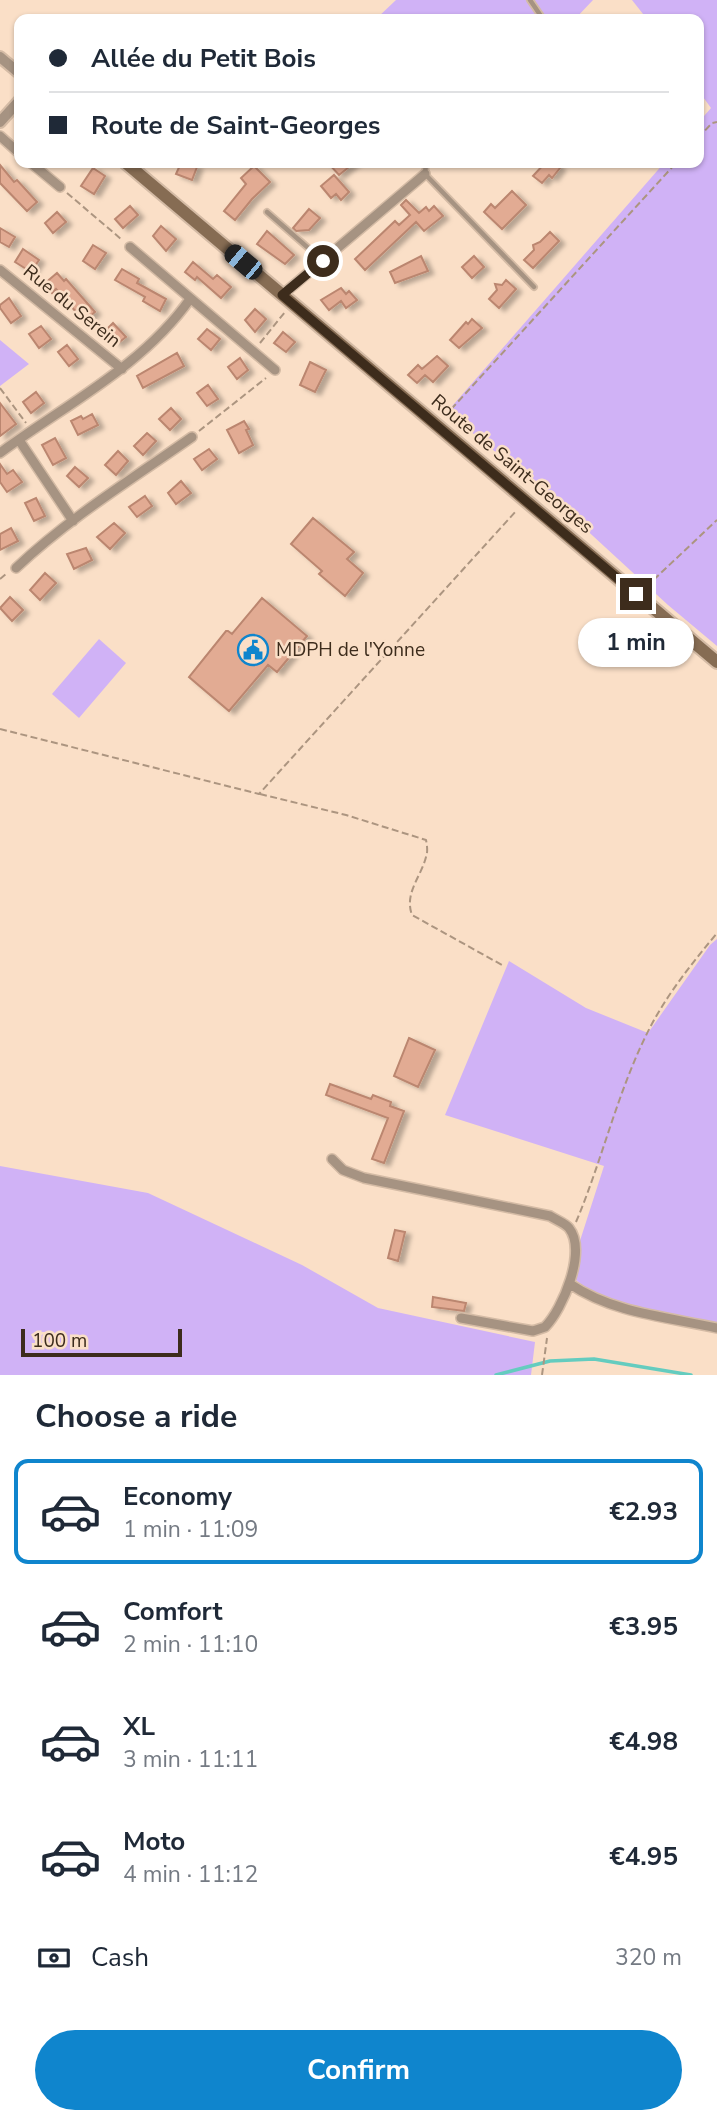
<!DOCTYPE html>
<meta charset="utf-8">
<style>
body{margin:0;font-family:"Nunito Sans",sans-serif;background:#f6f6f7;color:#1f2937;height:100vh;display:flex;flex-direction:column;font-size:26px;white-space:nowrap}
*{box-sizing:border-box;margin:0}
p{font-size:23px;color:#747a83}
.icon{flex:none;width:38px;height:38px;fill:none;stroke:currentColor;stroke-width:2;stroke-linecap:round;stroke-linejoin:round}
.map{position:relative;height:1375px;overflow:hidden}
.details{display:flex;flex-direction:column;background:#fff;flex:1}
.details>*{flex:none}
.banner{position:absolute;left:14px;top:14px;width:690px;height:154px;border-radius:14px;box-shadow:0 2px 5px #0004;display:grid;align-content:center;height:154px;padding:0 35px;background:#fff}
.scale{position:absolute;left:21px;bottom:18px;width:161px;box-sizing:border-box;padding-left:7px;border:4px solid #3d2c1c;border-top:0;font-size:19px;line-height:24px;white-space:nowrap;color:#3d2c1c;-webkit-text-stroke:5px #fadfc7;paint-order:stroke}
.end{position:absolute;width:32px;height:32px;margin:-16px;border:9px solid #3d2c1c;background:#fff;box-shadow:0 0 0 4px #fff}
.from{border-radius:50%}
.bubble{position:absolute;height:49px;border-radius:24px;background:#fff;box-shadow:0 2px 5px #0004;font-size:23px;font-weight:700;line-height:49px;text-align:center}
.car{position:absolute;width:21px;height:42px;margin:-21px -10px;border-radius:9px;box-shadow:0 0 5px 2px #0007;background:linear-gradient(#222 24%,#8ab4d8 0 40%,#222 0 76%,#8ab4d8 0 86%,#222 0)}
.banner b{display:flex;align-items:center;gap:24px;height:66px;font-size:26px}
.banner b+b{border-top:2px solid #e0e1e3}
.banner i{width:18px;height:18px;background:#1f2937}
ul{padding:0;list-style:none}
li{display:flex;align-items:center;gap:21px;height:105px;margin:0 14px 10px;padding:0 21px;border:4px solid transparent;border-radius:14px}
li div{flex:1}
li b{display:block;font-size:26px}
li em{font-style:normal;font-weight:700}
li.current{border-color:#0f85cd}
li>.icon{width:63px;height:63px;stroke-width:1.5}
h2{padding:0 35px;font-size:32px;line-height:84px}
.pay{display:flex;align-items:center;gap:18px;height:77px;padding:0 35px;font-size:26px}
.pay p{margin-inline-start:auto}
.primary-button{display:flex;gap:14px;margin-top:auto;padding:14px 35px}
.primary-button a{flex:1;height:80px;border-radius:42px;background:#0f85cd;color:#fff;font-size:28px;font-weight:700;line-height:80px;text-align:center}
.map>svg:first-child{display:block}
</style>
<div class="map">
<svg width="717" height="1375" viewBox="0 0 717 1375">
<defs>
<filter id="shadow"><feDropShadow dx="5.5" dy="3" stdDeviation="2" flood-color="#0004"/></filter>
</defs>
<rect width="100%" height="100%" fill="#fadfc7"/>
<path fill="#d0b2f6" d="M396,0H593L575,19H376Z
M632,0H717V646L668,605L555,501L447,412L664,163H698V123L711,108L698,90V19H647Z
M0,340L29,364L0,386Z
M99,639L126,663L79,718L52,694Z
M717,939V1328L612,1307L569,1275L604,1166L445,1115L509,961L586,1008L648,1033L710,945Z
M0,1166L148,1193L302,1265L378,1308L535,1342L531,1375H0Z"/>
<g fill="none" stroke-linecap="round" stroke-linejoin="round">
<path stroke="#64ccbf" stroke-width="3.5" d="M496,1375L550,1361L594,1359L691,1375"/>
</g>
<path fill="#e2ab93" stroke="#bb866f" stroke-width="2" filter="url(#shadow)" d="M181,163L197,167L192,180L176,174Z
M328,163H354L339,175Z
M545,163H554L560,168L552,178L549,175L542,183L533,176Z
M0,165L14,182L17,180L37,202L27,211L0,183Z
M254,166L270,182L252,199L235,220L224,211L246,184L241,178Z
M93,168L105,176L94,194L81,186Z
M334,175L349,192L341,200L336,194L331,198L321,186Z
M512,191L526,205L502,229L484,212L491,204L495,208Z
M406,200L419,213L426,207L429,211L434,206L443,216L424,231L416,222L365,270L355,259L395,221L399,225L410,215L401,205Z
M130,206L138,215L123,228L115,219Z
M309,209L320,218L309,230L296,231L293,228Z
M57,212L66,222L53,233L45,223Z
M161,226L176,239L166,251L153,236Z
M0,228L15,237L9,247L0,242Z
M267,231L294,255L285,264L257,244Z
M550,232L559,241L533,268L524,260L534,250L533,245L540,242Z
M93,245L106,253L95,269L83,261Z
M23,249L39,260L31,272L15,262Z
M421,256L428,271L395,283L390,272Z
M474,256L484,267L472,278L462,267Z
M193,262L213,279L217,275L231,287L221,298L197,277L195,280L185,272Z
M122,269L139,279L137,283L166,299L160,311L143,301L145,297L115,280Z
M57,273L64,281L66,279L95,312L84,321L56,289L52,293L44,284Z
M506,280L516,289L499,308L489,299L497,290L495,284L502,285Z
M341,288L346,294L349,291L357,300L346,308L341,301L329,310L321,300Z
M9,298L21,316L11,323L0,308V305Z
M255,309L266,319L255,332L245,320Z
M472,319L482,328L459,348L450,340L466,322L468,324Z
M113,323L126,337L117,344L105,331Z
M41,326L51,339L39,348L29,334Z
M207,329L220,339L211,350L198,339Z
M283,332L295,342L286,352L274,343Z
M67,345L78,359L69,366L58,352Z
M177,353L184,366L143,388L137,376Z
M437,356L448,366L433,382L425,375L417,383L408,375L418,365L422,369Z
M240,358L248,370L237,379L228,367Z
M310,362L326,370L315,392L300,385Z
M208,385L218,399L207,406L197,393Z
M36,392L44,403L31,413L23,402Z
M0,403L16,424L0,436Z
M171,408L181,419L170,430L159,419Z
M92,414L98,425L78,435L71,421L81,416L83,419Z
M244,421L249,429L246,430L253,445L239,453L227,430Z
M147,433L156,441L143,455L134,446Z
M55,438L66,458L53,465L42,445Z
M209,449L217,459L202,470L194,459Z
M118,451L128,461L116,475L105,465Z
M0,464L7,474L13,470L22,482L7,492L0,482Z
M75,467L88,478L79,487L67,476Z
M181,481L191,493L176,504L168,493Z
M145,496L152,506L137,517L129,507Z
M36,498L45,516L34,521L25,503Z
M313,518L354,552L347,559L363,573L345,596L319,574L322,571L291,544Z
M114,523L125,533L110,549L97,537Z
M11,528L18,541L0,550V534Z
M86,548L92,560L74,569L67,554Z
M45,573L56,583L40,600L30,590Z
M10,597L23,610L12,621L0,608Z
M262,598L307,636L277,672L268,665L229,711L189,677L226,631H228L232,634Z
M409,1038L435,1050L418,1087L394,1076Z
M330,1084L371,1099L373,1095L391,1102L390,1106L404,1111L384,1163L372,1159L388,1118L326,1095Z
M395,1230L405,1232L398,1261L388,1258Z
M433,1297L466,1303L464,1311L432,1307Z"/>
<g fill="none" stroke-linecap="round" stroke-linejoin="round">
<g stroke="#d4bba5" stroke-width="8">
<path id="service" d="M530,0L543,19
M426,163L425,174L534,287
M267,212L322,260"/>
</g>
<g stroke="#d4bba5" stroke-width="12">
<path id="minor" d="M0,136L19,153
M31,163L60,187
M130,247L275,370
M0,270L122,369
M282,295L425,174
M19,440L73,521
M0,453C65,405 143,366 190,299
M16,568C69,518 132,479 192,437
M332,1159L343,1170L364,1178L550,1216C556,1220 565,1223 569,1228C587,1251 563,1309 545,1327L533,1331L461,1318
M570,1284C613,1313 667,1317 717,1328"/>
</g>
<g stroke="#d4bba5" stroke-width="14">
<path id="tertiary" d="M0,57L19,73
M0,122L19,101"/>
</g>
<g stroke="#d4bba5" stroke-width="16">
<path id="secondary" d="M126,163L717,662"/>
</g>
<path stroke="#ac9580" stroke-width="2" stroke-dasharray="7 3.5" stroke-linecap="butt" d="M698,138L712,123L717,122
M67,193L121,239
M260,343L285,312
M0,388L26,423
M444,417L676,163
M199,431L266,378
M0,579L6,574
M646,587L717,520
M0,729L259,794L517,510
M260,794L346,815L426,840C427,845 428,852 426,857C421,877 404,893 412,915L502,965
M576,1222C604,1156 619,1084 654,1020C672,988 694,961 717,933
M542,1375L547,1338"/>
<use href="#service" stroke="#a69382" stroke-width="4.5"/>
<use href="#minor" stroke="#a69382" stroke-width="9"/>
<use href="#tertiary" stroke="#a69382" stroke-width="10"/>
<use href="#secondary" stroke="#866c53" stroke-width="12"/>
</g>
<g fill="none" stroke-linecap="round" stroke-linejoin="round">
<path stroke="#3d2c1c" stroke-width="9" d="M323,261L282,295L636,594"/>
</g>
<defs>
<g id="civic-ring" transform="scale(1.575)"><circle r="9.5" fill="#fadfc7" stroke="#0f85cd" stroke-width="1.5"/><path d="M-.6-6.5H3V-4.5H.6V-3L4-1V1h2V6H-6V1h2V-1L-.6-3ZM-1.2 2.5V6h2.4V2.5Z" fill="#0f85cd"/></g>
</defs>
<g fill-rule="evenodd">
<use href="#civic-ring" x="253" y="650"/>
</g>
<g text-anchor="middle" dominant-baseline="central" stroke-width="5" stroke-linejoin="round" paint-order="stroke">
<g font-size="19" fill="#3d2c1c" stroke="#fadfc7">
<text transform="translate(72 306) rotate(39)">Rue du Serein</text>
<text transform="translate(512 464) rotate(40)">Route de Saint-Georges</text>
</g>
<g font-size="19" fill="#3d2c1c" stroke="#fadfc7" text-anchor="start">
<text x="276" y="650">MDPH de l'Yonne</text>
</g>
</g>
</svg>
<div class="scale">100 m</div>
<i class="end from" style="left:323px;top:261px"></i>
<i class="end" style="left:636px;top:594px"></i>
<div class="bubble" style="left:578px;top:618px;width:116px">1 min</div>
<i class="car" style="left:243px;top:262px;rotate:310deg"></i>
<div class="banner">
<b><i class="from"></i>Allée du Petit Bois</b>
<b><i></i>Route de Saint-Georges</b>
</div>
</div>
<section class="details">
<h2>Choose a ride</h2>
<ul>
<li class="current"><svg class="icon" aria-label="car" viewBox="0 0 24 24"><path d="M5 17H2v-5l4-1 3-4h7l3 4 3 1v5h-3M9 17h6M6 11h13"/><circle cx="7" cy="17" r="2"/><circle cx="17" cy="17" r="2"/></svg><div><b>Economy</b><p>1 min · 11:09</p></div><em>€2.93</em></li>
<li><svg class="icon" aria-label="car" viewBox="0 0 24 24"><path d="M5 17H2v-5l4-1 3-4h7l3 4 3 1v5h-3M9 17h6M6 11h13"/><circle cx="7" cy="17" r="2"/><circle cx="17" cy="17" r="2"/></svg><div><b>Comfort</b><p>2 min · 11:10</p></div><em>€3.95</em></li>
<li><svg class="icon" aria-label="car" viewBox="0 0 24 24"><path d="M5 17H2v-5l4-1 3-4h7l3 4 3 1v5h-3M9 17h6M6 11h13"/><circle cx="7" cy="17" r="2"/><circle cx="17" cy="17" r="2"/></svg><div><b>XL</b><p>3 min · 11:11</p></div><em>€4.98</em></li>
<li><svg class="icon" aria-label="car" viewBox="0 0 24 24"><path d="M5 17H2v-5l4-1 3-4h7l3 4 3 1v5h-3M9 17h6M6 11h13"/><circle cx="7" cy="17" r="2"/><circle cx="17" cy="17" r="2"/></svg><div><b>Moto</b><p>4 min · 11:12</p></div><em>€4.95</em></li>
</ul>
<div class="pay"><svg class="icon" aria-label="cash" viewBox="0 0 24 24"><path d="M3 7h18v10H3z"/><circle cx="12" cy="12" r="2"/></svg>Cash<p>320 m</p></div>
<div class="primary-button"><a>Confirm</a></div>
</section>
